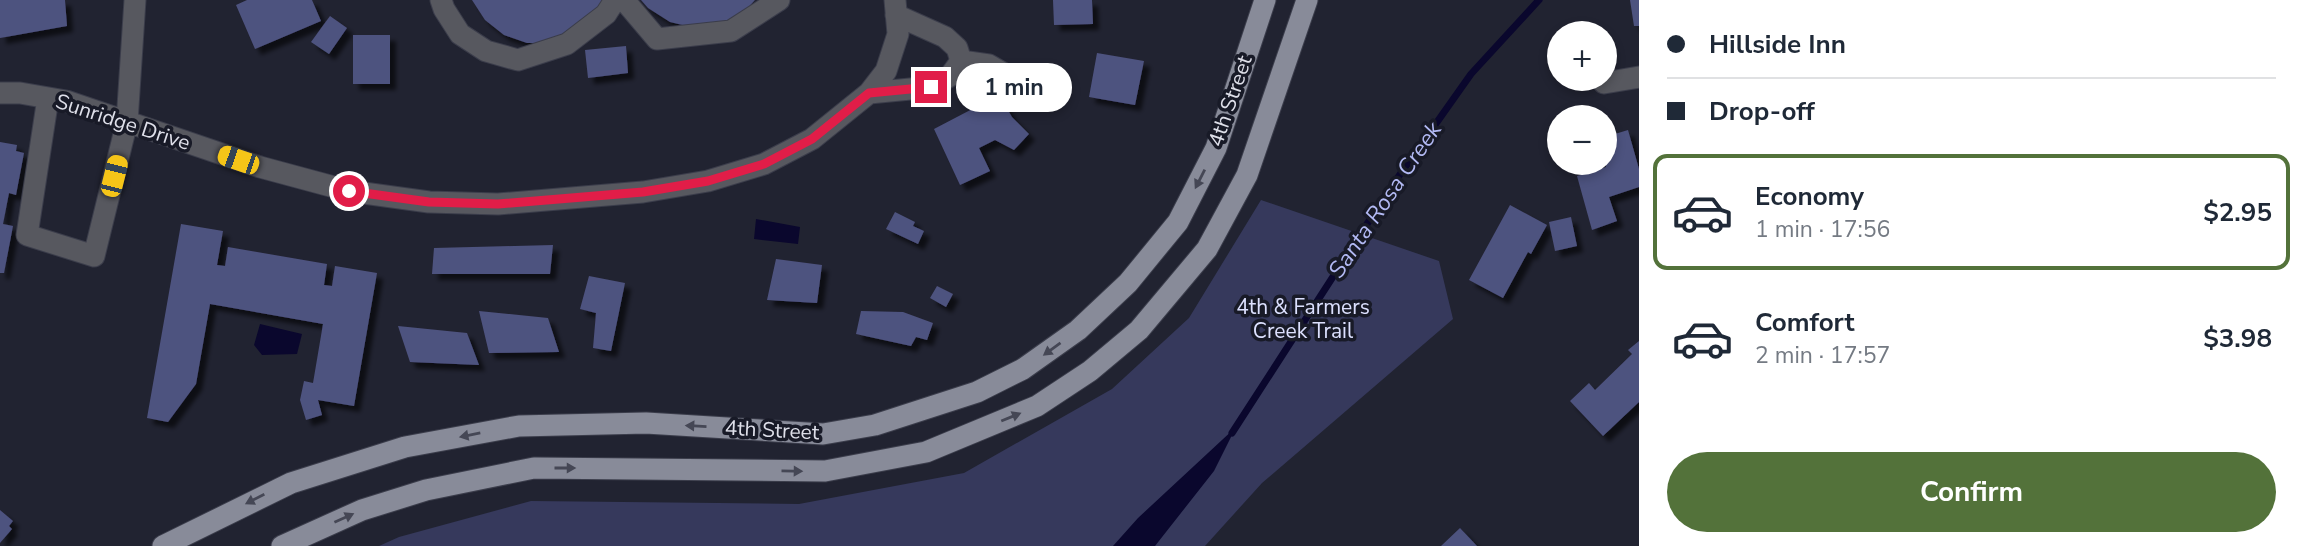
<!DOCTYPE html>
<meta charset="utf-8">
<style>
body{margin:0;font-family:"Nunito Sans",sans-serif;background:#f6f6f7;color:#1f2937;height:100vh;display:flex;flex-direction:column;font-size:26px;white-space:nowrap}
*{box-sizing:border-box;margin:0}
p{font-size:23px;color:#747a83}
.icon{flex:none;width:38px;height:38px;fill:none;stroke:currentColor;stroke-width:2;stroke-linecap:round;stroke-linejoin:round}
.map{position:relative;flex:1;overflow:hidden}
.sheet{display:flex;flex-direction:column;background:#fff;width:665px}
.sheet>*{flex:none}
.guide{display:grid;align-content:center;height:154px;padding:0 28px;background:#fff}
.buttons{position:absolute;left:1547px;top:21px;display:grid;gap:14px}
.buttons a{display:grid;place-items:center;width:70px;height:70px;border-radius:50%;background:#fff;box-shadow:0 4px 10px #0003;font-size:35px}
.end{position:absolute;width:32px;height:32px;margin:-16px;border:9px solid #e11d48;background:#fff;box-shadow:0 0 0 4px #fff}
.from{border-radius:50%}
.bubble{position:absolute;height:49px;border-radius:24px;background:#fff;box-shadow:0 4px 10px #0003;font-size:23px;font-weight:700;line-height:49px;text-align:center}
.car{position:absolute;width:21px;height:42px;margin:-21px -10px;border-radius:9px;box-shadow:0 0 5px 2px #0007;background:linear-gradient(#f5c518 24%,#345 0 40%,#f5c518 0 76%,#345 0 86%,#f5c518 0)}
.guide b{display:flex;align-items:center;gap:24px;height:66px;font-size:26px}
.guide b+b{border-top:2px solid #e0e1e3}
.guide i{width:18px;height:18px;background:#1f2937}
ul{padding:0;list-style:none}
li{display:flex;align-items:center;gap:21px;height:116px;margin:0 14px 10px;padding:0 14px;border:4px solid transparent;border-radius:14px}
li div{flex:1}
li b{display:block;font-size:26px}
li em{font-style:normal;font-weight:700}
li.active{border-color:#53723a}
li>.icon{width:63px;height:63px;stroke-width:1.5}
.primary-button{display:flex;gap:14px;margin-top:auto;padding:14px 28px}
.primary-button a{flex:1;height:80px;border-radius:42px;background:#53723a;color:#fff;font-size:28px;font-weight:700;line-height:80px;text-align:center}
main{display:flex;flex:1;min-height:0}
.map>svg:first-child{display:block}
</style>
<main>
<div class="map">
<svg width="1639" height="546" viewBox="0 0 1639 546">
<defs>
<filter id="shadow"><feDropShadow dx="6" dy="6" stdDeviation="2" flood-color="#0009"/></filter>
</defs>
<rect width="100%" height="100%" fill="#212331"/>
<path fill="#36395c" d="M1261,200L1439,261L1453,319L1262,483L1205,546H379L399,537L531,501L799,504L964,473L1112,389L1189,318Z"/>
<path fill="#0a072d" d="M756,219L800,227L798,244L754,239Z
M260,324L302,334L297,354L262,355L254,345Z
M1236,427L1214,471L1155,546H1113L1138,518Z"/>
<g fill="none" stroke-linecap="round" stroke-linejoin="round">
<path stroke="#0a072d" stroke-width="7" d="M1232,433L1389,190L1471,74L1539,0"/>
</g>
<path fill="#4e527f" filter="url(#shadow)" d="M0,0H65L67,26L0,38Z
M247,0H312L321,21L255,49L236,5Z
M472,0H605L593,19L551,43H527L504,35L485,20Z
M641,0H755L744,12L721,24L695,28L670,22L648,8Z
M1053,0H1092L1093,24L1054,25Z
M1630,0H1639V26H1634Z
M330,16L347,28L329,54L311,42Z
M353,35H390V84H353Z
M626,46L628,73L588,78L585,50Z
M1097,53L1144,61L1135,105L1089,97Z
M999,95L1012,117L1029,134L1014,150L995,140L979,148L990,171L960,185L934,129Z
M1628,130L1639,169V187L1609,197L1617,221L1592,230L1577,176L1606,167L1605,137Z
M0,142L17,145L16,151L24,153L16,195L9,193L3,224L13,226L4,273H0Z
M1510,205L1547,225L1531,254L1528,252L1503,298L1469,280Z
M895,212L915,222L913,226L924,231L918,244L886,229Z
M1571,217L1577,246L1555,251L1549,222Z
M181,224L223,231L217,265L225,266L228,247L327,264L324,285L332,286L335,266L377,273L354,406L318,400L322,415L306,420L300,400L304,381L313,383L323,324L210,304L196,384L168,422L147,418Z
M553,245L550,274H432L434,248Z
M776,259L822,265L817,303L767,300Z
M589,276L625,283L611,351L593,348L596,313L580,309Z
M937,286L953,294L946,307L930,298Z
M479,311L548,318L559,352L489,353Z
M861,311L903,312L933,323L927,340L916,337L911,346L856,334Z
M398,326L467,333L479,365L410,362Z
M1639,341V402L1603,436L1570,401L1589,383L1595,390L1632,354L1628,350Z
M0,510L13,521L9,526L12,529L0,543Z
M1460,528L1477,546H1441Z"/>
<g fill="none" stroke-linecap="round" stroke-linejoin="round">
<g stroke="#3b3d4b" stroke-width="23">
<path id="minor" d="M441,0L444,9L460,34L486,51L518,60L567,44L606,14L615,0
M624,0L657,39L731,31L779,0
M896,15L945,37L957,48L961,61L989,65L1013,79L1036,97
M1604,83L1639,77
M0,93H20L66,101L260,167L349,191L429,202L498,204L643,192L708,181L764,164L812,139L869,93L886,71L898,34L895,0
M869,93L931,87L950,76L961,61
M48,98L27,235L94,256L127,122L135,0"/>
</g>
<g stroke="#3b3d4b" stroke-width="23">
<path id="major" d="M163,546L291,483L405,447L519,426L646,423L823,434L875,425L977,392L1023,369L1078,330L1128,283L1178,222L1216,148L1265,0
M282,546L362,510L426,490L534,468L825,471L926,452L1037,406L1090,371L1139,330L1207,249L1247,175L1307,0"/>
</g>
<use href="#minor" stroke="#57585f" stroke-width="21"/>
<use href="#major" stroke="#888b99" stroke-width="21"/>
</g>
<defs><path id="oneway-solid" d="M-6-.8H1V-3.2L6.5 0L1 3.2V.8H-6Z" transform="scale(1.75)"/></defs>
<g fill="#454755">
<use href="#oneway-solid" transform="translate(1200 179) rotate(117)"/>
<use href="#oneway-solid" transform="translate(1052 349) rotate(144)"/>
<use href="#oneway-solid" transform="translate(1011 417) rotate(-22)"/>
<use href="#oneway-solid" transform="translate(696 426) rotate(-177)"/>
<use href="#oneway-solid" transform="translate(470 435) rotate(169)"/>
<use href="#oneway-solid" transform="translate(565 468)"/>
<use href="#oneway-solid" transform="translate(792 471) rotate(1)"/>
<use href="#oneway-solid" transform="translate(255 499) rotate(153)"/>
<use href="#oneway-solid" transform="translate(344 518) rotate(-24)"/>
</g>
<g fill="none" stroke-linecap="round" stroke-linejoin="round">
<path stroke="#e11d48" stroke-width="9" d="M349,191L429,202L498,204L643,192L708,181L764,164L812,139L869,93L931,87"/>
</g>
<g text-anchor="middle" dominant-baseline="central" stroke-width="7" stroke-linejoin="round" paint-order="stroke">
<g font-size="21" fill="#dedfe9" stroke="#181a27">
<text transform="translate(1230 101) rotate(-71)">4th Street</text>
<text transform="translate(123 122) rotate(18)">Sunridge Drive</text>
<text transform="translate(772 430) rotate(3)">4th Street</text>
</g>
<g font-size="21" fill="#dce0fe" stroke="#181a27">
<text x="1303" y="307">4th &amp; Farmers<tspan x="1303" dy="24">Creek Trail</tspan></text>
</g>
<g font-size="23" font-style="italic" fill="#b2b9f3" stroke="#181a27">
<text transform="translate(1385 200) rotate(-56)">Santa Rosa Creek</text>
</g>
</g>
</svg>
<div class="buttons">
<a>+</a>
<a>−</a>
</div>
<i class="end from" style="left:349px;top:191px"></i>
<i class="end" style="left:931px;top:87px"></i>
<div class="bubble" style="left:956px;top:63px;width:116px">1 min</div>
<i class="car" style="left:238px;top:160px;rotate:289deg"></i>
<i class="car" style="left:114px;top:176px;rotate:14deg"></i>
</div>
<section class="sheet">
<div class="guide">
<b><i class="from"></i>Hillside Inn</b>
<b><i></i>Drop-off</b>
</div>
<ul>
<li class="active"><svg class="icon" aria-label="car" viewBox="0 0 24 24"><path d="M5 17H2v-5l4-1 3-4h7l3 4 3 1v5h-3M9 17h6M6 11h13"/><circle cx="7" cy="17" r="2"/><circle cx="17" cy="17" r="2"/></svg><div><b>Economy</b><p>1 min · 17:56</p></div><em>$2.95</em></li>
<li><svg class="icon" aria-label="car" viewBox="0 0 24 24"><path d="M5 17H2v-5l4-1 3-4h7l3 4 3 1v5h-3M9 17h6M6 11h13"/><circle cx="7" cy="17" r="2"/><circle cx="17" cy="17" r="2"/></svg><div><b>Comfort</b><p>2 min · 17:57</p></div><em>$3.98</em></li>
</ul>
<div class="primary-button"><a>Confirm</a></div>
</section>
</main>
